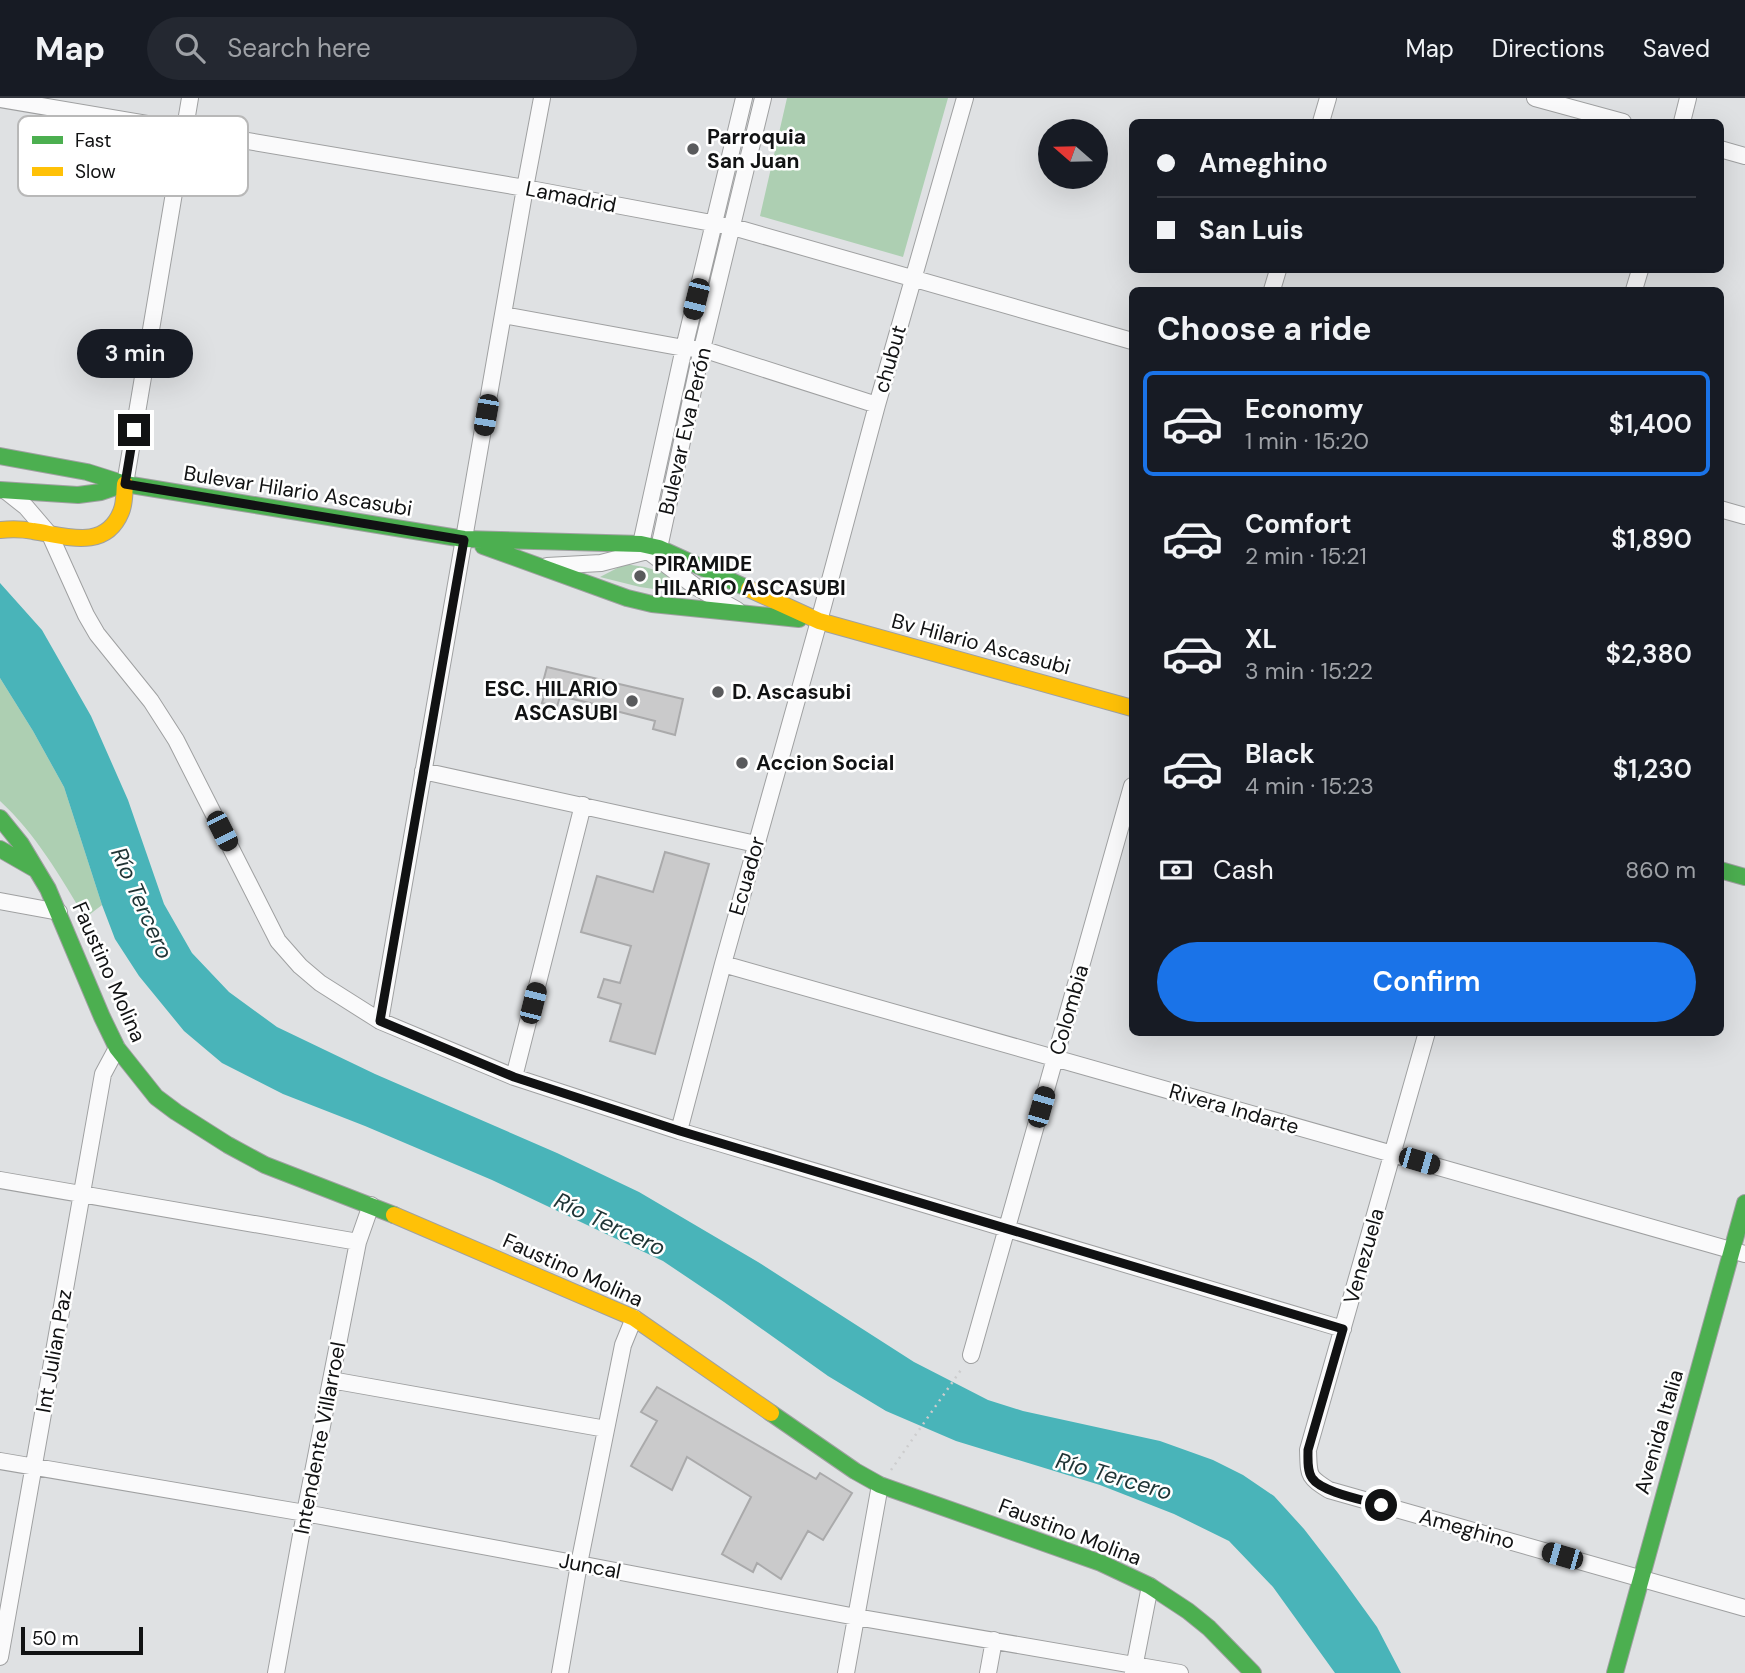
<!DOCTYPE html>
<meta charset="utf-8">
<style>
body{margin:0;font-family:"DM Sans",sans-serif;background:#242831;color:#f1f3f6;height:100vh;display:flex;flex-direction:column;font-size:26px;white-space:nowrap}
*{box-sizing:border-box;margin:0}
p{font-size:23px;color:#9ea1a6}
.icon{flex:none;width:38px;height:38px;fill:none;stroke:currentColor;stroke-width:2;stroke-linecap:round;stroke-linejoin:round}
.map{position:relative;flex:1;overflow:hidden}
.panel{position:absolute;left:1129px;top:189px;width:595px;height:749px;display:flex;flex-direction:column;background:#171b24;border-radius:10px;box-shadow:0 7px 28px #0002}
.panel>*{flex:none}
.guide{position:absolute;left:1129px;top:21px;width:595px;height:154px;border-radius:10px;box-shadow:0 7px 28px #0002;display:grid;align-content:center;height:154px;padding:0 28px;background:#171b24}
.needle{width:46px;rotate:290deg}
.fabs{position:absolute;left:1038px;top:21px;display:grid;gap:14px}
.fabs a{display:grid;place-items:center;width:70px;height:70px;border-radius:50%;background:#171b24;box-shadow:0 7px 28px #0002;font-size:35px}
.scale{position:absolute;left:21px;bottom:18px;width:122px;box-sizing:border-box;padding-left:7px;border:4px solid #111213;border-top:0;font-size:19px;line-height:24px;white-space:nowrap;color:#111213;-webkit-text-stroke:5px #fff;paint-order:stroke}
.end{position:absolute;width:32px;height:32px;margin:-16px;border:9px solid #111213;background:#fff;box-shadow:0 0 0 4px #fff}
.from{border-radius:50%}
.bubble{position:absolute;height:49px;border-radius:24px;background:#171b24;box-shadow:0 7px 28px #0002;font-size:23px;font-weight:600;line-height:49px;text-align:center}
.car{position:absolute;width:21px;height:42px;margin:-21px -10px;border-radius:9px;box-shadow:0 0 5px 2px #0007;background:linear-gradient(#222 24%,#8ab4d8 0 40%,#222 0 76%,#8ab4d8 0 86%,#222 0)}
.guide b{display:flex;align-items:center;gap:24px;height:66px;font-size:26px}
.guide b+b{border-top:2px solid #363941}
.guide i{width:18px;height:18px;background:#f1f3f6}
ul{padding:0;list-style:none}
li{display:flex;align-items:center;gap:21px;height:105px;margin:0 14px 10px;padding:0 14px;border:4px solid transparent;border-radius:10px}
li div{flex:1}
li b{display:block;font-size:26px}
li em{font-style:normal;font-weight:600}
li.on{border-color:#1a73e8}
li>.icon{width:63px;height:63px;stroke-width:1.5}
h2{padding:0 28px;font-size:32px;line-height:84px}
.pay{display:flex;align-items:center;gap:18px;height:77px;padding:0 28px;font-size:26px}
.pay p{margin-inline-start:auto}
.cta{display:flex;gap:14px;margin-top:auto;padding:14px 28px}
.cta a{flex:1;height:80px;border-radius:42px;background:#1a73e8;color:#fff;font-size:28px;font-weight:600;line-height:80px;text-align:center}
header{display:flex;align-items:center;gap:42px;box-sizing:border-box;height:98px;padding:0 35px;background:#171b24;border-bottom:2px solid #363941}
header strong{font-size:33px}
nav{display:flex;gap:38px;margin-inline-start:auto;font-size:24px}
.search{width:490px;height:63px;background:#242831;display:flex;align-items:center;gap:18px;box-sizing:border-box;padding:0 24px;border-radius:38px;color:#9ea1a6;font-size:26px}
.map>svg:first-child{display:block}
</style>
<header>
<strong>Map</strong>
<div class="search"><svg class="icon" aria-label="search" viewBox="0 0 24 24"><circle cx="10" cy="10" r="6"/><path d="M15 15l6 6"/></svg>Search here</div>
<nav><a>Map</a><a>Directions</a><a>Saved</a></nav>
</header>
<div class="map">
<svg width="1745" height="1575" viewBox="0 0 1745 1575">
<rect width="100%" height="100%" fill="#dfe1e3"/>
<path fill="#adcfb2" d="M787,0H948L903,159L760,118Z
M625,466L645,469L664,475L681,495L640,489L600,479Z
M0,580L33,633L64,689L102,807L85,820C61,779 35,735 0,703Z"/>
<path fill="#49b4b9" d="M0,485L42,532L91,618L128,702L164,806L192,855L229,894L277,929L375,976L557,1055L639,1094L758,1164L914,1264L988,1302L1023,1313L1160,1343L1213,1362L1243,1377L1274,1398L1304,1431L1338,1475L1377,1529L1401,1575H1335L1273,1489L1229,1443L1174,1416L1100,1387L956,1343L886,1313L828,1278L724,1204L663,1163L492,1082L365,1028L283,996L222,965L184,933L139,878L115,841L102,807L64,689L33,633L0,580Z"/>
<path fill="#cacacb" stroke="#aaaaab" stroke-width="2" d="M547,569L683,601L675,637L653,631L655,623L616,613L615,618L596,613L598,607L560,598L557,609L542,605L544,598L536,596L539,583L543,584Z
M665,754L709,766L655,956L610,943L621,906L598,899L604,881L620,885L631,848L581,834L597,778L653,794Z
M657,1289L816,1381L820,1375L852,1395L823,1442L808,1433L781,1481L757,1465L753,1474L722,1456L751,1399L687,1359L672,1392L631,1368L657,1323L641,1314Z"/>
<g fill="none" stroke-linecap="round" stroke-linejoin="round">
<g stroke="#9fa0a1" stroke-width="18">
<path id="street" d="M1535,0L1623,24
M0,1L525,90L733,129L1132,243
M1321,24L1328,0
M1682,24L1688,0
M1720,51L1745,58
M1272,192L1278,172
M1634,192L1640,172
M503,217L684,250L702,251L877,307
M125,386L190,0
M7,394L26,409L50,437L86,517L97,536L151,603L176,642L278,843L300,868L320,885L380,923L514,979L679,1033L1343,1231
M1720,411L1745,418
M547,468L601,465L659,450L702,251L763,0
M737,512L696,489L648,453L641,446L684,250L744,0
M423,673L756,746
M0,803L59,814
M723,866L1745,1156
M380,923L525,90L542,0
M1427,934L1308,1352C1309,1378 1307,1378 1329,1392L1745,1510
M514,979L583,707
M679,1033L723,866L819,523L877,307L965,0
M0,1082L358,1144
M971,1257L1132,688
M331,1282L606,1331
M0,1363L305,1415L579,1466L856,1519L1180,1575
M0,1559L103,976L117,950
M276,1575L305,1415L358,1144L371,1107
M560,1575L579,1466L623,1247L634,1220
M846,1575L880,1387
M988,1575L994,1542
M1133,1575L1150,1488"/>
</g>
<g stroke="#9fa0a1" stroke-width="18">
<path id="fast" d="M0,358L87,374L125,386L464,441L641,446L659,450L749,491
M0,392L78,397L101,394L125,386
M483,448L627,500L652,506L799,521
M0,720L21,746L48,791L102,919L117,950L156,999L176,1014L228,1047L265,1067L394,1117
M0,751L35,771
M1720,772L1745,779
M771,1315L855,1373L880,1387L1101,1465L1150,1488L1188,1513L1209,1530L1253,1575
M1615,1575L1745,1105"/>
</g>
<g stroke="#9fa0a1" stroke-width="18">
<path id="slow" d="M0,432C11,431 22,431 33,433C66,438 105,453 121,414C125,405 124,395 125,386
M749,491L819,523L1132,610
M394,1117L634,1220L771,1315"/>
</g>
<path stroke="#cdcdce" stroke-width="2.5" stroke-dasharray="2 5" stroke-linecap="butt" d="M891,1372L963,1269"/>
<use href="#street" stroke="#fafafb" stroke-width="16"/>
<use href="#fast" stroke="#4caf50" stroke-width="16"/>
<use href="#slow" stroke="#ffc107" stroke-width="16"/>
</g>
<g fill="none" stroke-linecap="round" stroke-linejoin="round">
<path stroke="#111213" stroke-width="9" d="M134,332L125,386L464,442L380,923L514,979L680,1033L1343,1231L1308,1352C1308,1361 1307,1373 1312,1380C1321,1394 1364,1402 1381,1407"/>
</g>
<g fill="#595a5c" stroke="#fff" stroke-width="2.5">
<circle cx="693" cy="51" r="7"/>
<circle cx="640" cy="478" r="7"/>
<circle cx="718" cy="594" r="7"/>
<circle cx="632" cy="603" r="7"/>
<circle cx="742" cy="665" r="7"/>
</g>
<g text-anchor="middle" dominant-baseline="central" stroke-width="5" stroke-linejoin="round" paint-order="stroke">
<g font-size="21" font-weight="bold" fill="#111213" stroke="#fff" text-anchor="start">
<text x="707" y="39">Parroquia<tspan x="707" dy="24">San Juan</tspan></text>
<text x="654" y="466">PIRAMIDE<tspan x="654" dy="24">HILARIO ASCASUBI</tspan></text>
<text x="618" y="591" text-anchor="end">ESC. HILARIO<tspan x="618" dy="24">ASCASUBI</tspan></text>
<text x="732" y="594">D. Ascasubi</text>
<text x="756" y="665">Accion Social</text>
</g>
<g font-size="21" fill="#111213" stroke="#fff">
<text transform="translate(571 99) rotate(11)">Lamadrid</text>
<text transform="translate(890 261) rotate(-74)">chubut</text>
<text transform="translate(685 333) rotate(-77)">Bulevar Eva Perón</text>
<text transform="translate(298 393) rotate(9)">Bulevar Hilario Ascasubi</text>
<text transform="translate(981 546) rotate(15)">Bv Hilario Ascasubi</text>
<text transform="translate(747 778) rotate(-74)">Ecuador</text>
<text transform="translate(109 874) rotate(66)">Faustino Molina</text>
<text transform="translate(1069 912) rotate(-74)">Colombia</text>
<text transform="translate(1234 1011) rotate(16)">Rivera Indarte</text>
<text transform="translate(1364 1158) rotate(-74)">Venezuela</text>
<text transform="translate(573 1172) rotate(24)">Faustino Molina</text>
<text transform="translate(54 1253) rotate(-80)">Int Julian Paz</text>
<text transform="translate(1659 1334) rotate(-74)">Avenida Italia</text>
<text transform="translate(320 1340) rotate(-79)">Intendente Villarroel</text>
<text transform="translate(1467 1431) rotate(16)">Ameghino</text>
<text transform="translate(1070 1434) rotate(21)">Faustino Molina</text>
<text transform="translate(590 1468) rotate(11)">Juncal</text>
</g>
<g font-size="23" font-style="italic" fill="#1f3435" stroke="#fff">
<text transform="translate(142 805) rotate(66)">Río Tercero</text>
<text transform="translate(610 1126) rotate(25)">Río Tercero</text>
<text transform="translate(1114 1378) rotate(16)">Río Tercero</text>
</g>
</g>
<rect x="18" y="18" width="230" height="80" rx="10" fill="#fff" stroke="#b8b8b8" stroke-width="2"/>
<rect x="32" y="38" width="31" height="8" fill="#4caf50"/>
<rect x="32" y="69" width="31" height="9" fill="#ffc107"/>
<g font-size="19" fill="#111213">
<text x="75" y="49">Fast</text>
<text x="75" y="80">Slow</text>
</g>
</svg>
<div class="fabs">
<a><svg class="needle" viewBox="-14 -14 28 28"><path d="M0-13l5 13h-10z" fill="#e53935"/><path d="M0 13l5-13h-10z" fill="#9ea1a6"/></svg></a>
</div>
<div class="scale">50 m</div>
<i class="end from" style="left:1381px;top:1407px"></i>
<i class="end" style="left:134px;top:332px"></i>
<div class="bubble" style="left:77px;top:231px;width:116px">3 min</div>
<i class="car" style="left:696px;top:201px;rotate:194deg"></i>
<i class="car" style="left:486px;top:317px;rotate:190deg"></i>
<i class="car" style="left:222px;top:733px;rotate:153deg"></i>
<i class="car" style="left:533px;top:905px;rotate:14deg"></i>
<i class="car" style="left:1041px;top:1009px;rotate:16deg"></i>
<i class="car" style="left:1419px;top:1063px;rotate:106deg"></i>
<i class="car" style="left:1562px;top:1458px;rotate:286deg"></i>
<div class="guide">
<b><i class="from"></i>Ameghino</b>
<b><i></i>San Luis</b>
</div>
<section class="panel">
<h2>Choose a ride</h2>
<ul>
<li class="on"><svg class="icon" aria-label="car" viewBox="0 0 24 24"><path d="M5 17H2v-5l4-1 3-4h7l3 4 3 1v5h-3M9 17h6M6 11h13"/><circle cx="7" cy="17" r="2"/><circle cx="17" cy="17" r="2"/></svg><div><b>Economy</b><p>1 min · 15:20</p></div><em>$1,400</em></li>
<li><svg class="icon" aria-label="car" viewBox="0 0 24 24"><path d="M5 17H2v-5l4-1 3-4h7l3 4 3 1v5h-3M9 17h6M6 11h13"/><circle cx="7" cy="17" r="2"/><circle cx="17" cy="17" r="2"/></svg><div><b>Comfort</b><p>2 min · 15:21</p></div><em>$1,890</em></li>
<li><svg class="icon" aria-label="car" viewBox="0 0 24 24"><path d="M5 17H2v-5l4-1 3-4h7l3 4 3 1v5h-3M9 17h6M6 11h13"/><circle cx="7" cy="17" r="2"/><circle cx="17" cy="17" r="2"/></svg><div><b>XL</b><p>3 min · 15:22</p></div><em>$2,380</em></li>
<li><svg class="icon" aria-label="car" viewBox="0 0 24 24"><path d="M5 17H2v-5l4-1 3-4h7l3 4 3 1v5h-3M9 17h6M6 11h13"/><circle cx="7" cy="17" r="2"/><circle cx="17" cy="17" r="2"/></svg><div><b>Black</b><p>4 min · 15:23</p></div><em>$1,230</em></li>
</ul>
<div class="pay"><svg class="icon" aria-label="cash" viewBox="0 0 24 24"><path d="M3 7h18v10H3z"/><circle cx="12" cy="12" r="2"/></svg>Cash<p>860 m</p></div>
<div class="cta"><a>Confirm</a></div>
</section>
</div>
